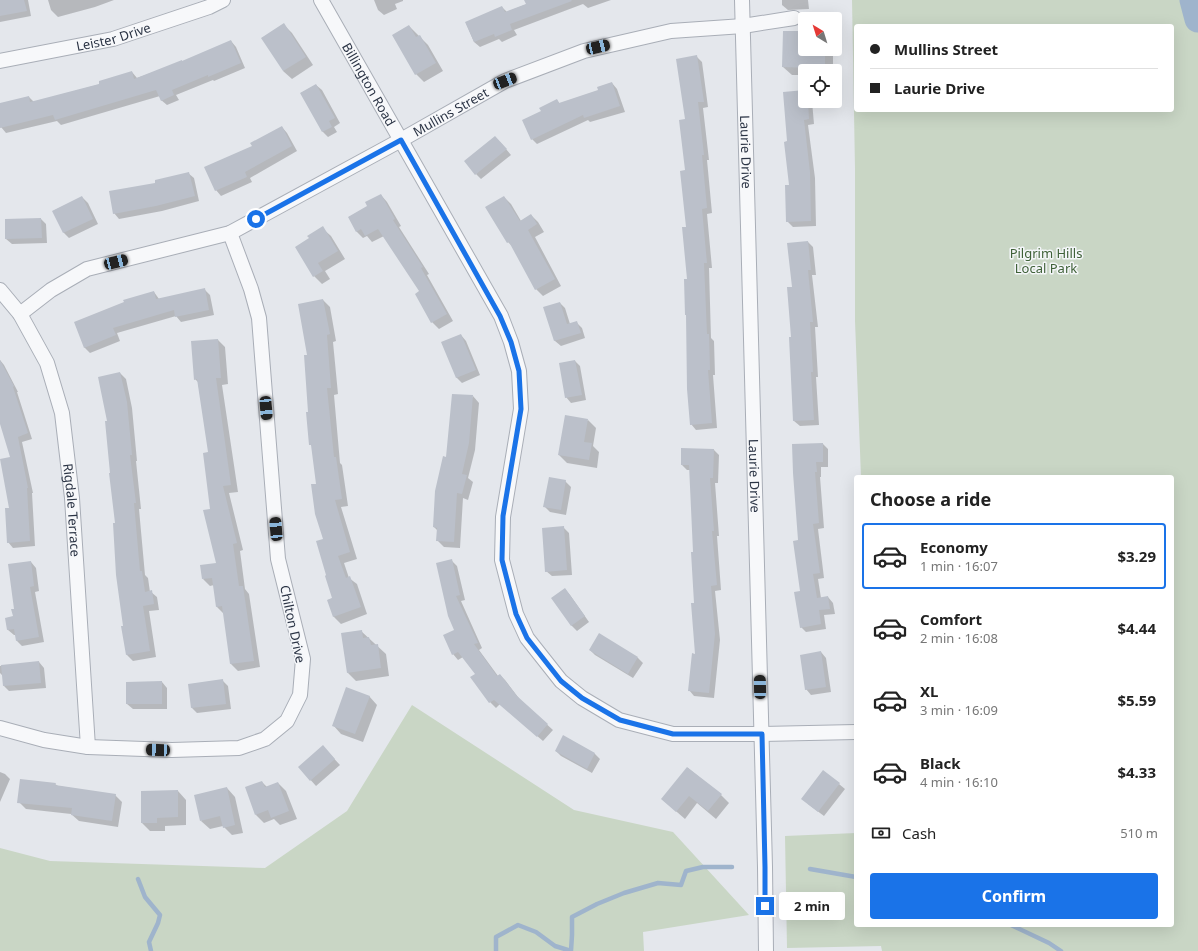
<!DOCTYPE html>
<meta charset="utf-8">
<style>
body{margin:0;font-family:"Noto Sans",sans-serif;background:#f2f2f2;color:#222;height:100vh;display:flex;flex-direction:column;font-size:15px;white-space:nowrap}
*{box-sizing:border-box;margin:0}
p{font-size:13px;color:#767676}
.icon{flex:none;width:22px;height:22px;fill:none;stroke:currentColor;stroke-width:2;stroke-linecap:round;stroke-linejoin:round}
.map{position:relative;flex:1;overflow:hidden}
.drawer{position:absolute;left:854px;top:475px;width:320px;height:452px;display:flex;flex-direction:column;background:#fff;border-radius:4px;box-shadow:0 4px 16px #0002}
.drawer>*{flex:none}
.guide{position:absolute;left:854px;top:24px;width:320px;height:88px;border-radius:4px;box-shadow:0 4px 16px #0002;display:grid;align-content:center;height:88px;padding:0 16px;background:#fff}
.needle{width:26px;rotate:322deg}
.buttons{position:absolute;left:798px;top:12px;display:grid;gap:8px}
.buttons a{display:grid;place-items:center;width:44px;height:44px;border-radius:4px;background:#fff;box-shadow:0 4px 16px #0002;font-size:20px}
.end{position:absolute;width:18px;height:18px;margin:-9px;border:5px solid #1a73e8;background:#fff;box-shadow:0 0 0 2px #fff}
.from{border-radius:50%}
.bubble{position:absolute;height:28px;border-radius:4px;background:#fff;box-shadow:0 4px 16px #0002;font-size:13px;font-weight:700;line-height:28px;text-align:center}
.car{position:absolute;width:12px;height:24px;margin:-12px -6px;border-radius:5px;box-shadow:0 0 3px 1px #0007;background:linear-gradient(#222 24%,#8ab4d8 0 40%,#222 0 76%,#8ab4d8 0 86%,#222 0)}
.guide b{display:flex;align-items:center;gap:14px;height:38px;font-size:15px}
.guide b+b{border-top:1px solid #e0e0e0}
.guide i{width:10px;height:10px;background:#222}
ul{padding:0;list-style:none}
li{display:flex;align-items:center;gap:12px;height:66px;margin:0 8px 6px;padding:0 8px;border:2px solid transparent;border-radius:4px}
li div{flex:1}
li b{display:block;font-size:15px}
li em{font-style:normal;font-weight:700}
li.active{border-color:#1a73e8}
li>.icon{width:36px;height:36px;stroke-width:1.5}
h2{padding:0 16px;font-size:18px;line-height:48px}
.pay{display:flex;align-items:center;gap:10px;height:44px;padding:0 16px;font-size:15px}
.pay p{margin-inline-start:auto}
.button{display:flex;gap:8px;margin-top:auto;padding:8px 16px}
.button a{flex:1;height:46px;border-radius:4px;background:#1a73e8;color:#fff;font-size:16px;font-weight:700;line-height:46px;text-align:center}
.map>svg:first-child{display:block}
</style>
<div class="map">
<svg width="1198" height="951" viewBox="0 0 1198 951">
<rect width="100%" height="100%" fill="#e4e7ec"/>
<path fill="#c9d6c5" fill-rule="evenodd" d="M852,0H1198V951H882L881,946L787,948L785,836L856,833V925H1172V477H861L855,321V169ZM856,26H1172V110H856Z
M412,705L574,810L673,832L749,915L643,932L644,951H0V848L50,861L265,868L347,811Z"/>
<path fill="#0003" d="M0,0H28L31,16L0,22Z
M48,0H114L95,7L58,17L51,10Z
M374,0H403V1L395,4L397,9L384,15L378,10Z
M525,0H611L588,8L583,4L514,30L517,35L502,42L499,39L480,47L474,42L466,23L502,7L507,12L527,4Z
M782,0H808L809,9L788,10L782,5Z
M284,25L292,33L313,65L292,79L283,71Z
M409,26L428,45L443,71L424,82L416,74Z
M805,32V49H833V71H805V75H792L783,67Z
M231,41L236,47L245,68L214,81L213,80L176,95L179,100L167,105L161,100L160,96L61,125L57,121L6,133L1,127L0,123V104L29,97L34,102L101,84L132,72L137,78L183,62Z
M697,57L702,62L708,107L703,108L709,160H707L712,213L707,214L712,268H709L711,338L714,341L715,375H713L717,428L696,430L691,424L687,316L686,315L688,280L686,120Z
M612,83L617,89L625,112L590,122L588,120L537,144L532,139L543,112L557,100L560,104L599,91Z
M316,85L322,90L340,123L334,127L337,132L328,137L323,132L301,93Z
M805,91V101H812L814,124L808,125L815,178L816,226L793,227L787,221L790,186L789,142Z
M282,127L287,133L297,151L250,178L252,182L221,196L216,190L253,147Z
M500,142L511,155L481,179L476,174Z
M188,173L194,178L199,201L162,211L119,219L114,213L157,183Z
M381,195L387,202L401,226L399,227L429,274L427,275L453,321L439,329L432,322L421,291L384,236L372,242L367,236L363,238L357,232L349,217L369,206Z
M82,197L88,203L98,224L69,238L64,233L53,211Z
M504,197L511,204L521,221L531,215L538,222L544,232L535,237L561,286L543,296L536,289L513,247L508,242Z
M41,219L46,224L47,243L12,244L6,239Z
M322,228L331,236L345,259L325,271L330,279L322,284L314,276L310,238Z
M808,242L813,247L816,275H812L818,327H815L818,377H816L819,425L800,426L794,421L792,338L793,288Z
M205,290L210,295L214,315L181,322L176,316L117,333L120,341L90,353L85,348L75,323L154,292L159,299Z
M323,300L330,307L336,341L333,342L338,394L334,395L340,463L342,465L348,506L341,507L357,559L344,563L349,578L357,584L367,614L341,624L334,617L328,600L333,598L327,576L318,485L312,446L310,444L308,356Z
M560,303L565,308L570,324L576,322L582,328L585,338L561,346L555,341L545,308Z
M461,335L466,341L480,375L462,383L456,377Z
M218,340L225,347L228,384L222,385L238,492L229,493L243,550L240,551L245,589L249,594L260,667L238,671L231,664L224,614L217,607L214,585L210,586L203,579L217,564L212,509L210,453L198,382L195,379Z
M0,360L4,365L18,392H17L32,439L22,442L33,493H32L35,546L13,548L8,542L10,509L12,457L0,420Z
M575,361L580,366L586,400L571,403L566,397Z
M120,373L126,379L132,408L137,461H136L141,509H139L145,575L148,578L150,592H151L157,597L159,610L149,611L156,657L133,661L127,655L108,422Z
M473,396L479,403L475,450L468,478L473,482L468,500L463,498L460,548L444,547L437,540L438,531L434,527L447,458Z
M588,420L596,428L593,446L599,452L597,468L567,463L559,455Z
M823,444L828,449V467H821V477H820L824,528L818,529L824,578L818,579L821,598L828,597L833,603L835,614L824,615L826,629L806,632L801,627L799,541L794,473Z
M714,450L719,455L718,483H715L719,536H717L721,590L715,591L720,640L714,698L694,696L689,690L697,655L695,553L690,470H687L682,465Z
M565,481L571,487L566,515L550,512L545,507Z
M563,527L569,533L572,575L552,576L546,571Z
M452,561L457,566L465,600L461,601L482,648L479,650L498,676L500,675L505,680L521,701L553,730L543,741L500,704L496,708L490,702L472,677L476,674L463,657L458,660L453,654L455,631Z
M31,562L36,568L39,591L35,592L44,642L22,646L17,641L16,635H14L8,630L7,618L14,617Z
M565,589L570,595L589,622L577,631L571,625Z
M361,631L386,654L389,676L356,681L348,673Z
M590,650L638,658L643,663L633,678L595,655Z
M821,652L826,658L831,692L811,695L806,689Z
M39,662L44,668L46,688L9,691L4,686L3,676L0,673V666Z
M222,680L228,686L231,709L197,713L192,708L189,685Z
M162,682L167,688V709H133L127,704Z
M369,696L377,705L363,742L341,734L333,725Z
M564,737L595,754L600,759L592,773L561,756L556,751Z
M328,752L340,765L316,786L299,767Z
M688,768L721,795L729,803L716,819L697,803L685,819L662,799Z
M0,772L5,774L10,779L0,802Z
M262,782L267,787L278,783L286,791L297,819L280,825L274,819L264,823L256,815Z
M55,784L58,786L115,795L122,802L118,827L79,821L71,814L26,809L19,802Z
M839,784L845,789L824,816L808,804Z
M227,788L235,797L243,833L232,835L223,826L210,829L201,821Z
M178,791L186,800V825L165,826V831H150L142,823Z"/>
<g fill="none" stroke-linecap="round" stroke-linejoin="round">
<path stroke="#9fb4cc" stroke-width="4.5" d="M810,869L856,877
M138,879L145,897L160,915L158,923L149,942L151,951
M1011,925L1049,943L1061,951
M496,951V937L518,925L536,932L555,946L571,951L572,935V917L597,904L624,893L658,883L681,885L686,871L703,867H732"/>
<path stroke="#9fb4cc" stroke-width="27" d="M1193,0L1198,19"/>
</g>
<path fill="#bbc0ca" d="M0,0H24L27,11L0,16Z
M524,0H571L572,1L510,24L512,30L495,37L494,34L474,42L465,22L502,6L505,12L526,4Z
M284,23L306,57L283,71L261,38Z
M409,25L416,37L420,35L436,63L415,75L392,35Z
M783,31H805V49H825V65H810V68L782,67Z
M231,40L241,63L208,77V75L172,90L174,95L161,101L156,90L55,120L53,115L0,128V103L29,96L30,102L99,84V81L132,71L134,79L182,60V61Z
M697,55L704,102H698L704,155H702L707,208L702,209L707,263H704L707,334H709L710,370H708L712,423L690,425L687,389L686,315H685L684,279H687L682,227H686L680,171L685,170L679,120L685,119L676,59Z
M612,82L620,106L584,118L583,115L531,140L522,120L541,111L539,108L557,99L559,103L598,90L597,87Z
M316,84L335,118L329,121L332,127L322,132L300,93Z
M805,90V101H808L809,119L804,120L810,172L811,221L786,222L785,185H789L784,142L787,141L783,92Z
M282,126L292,146L245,172L247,177L215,191L204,167L252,146L250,143Z
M495,136L507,149L475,175L464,161Z
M189,172L195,196L156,206L113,214L109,191L155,183V180Z
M381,194L395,219L393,220L423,267L421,268L447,314L431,323L415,294L419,291L378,229L365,236L361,229L356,232L348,217L367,206L365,202Z
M82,196L93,219L63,233L52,211Z
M504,196L520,221L531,214L537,224L528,230L555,279L535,290L509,242L507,243L485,207Z
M41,218L42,238L5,239V219Z
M323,226L338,251L318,263L323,271L313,277L295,247L309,238L307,236Z
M808,241L811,270H808L813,322H810L813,372H811L814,420L793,421L789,337H791L787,287H792L787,243Z
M205,288L209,310L175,317L174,310L113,328L116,335L84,348L74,322L124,302L123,300L154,291L156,299Z
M323,299L330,334L327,335L331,388H327L334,457H336L342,499L335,500L350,552L338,556L346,578L350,576L361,607L333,617L327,600L332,598L325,576L326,575L316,541L323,539L315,514L311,484H316L311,445H309L306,412H308L304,355H307L298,304Z
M560,302L567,324L577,321L581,333L554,341L543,307Z
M461,334L476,370L456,378L441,342Z
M218,339L221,378H216L231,485L223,486L237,543L233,544L239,586H243L254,661L230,664L222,606L216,607L212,578L202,579L200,565L216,563L203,510L210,509L203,453L208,452L197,379L194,380L191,341Z
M0,360L14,386L13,387L28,433L18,437L28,488H27L30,541L7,543L5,508H9L0,459L10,457L0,424Z
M575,360L582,395L565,398L559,363Z
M120,372L127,402L132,455H130L136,503H134L140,571H142L145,592L152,590L154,604L143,606L150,651L126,655L121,626H123L116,575L113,523H115L109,473H110L105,421H107L98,377Z
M452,394L473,395L469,443L462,474L467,475L462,494L457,493L454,542L436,541L437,528L433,527L435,491L443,456L446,457Z
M565,415L588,419L584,442L592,443L589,460L558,455Z
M823,443V462H816L817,472H815L819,523L813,524L820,573L813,574L817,598L828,596L830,609L819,610L821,624L800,628L794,592L800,591L793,541L798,540L793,473L792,444Z
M681,448L714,449L713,478H710L714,531H712L717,585L711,586L715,634L709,693L688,691L692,653L695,654L691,603H694L691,552H693L689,465H681Z
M549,477L566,480L561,510L543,507Z
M564,526L567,570L545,572L542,528Z
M452,559L460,595L456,596L478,643L474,644L497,676L500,674L517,696L548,724L537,737L494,700L489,703L470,677L475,674L458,652L452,655L443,635L454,630L448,616L436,563Z
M31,561L34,586L30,587L39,637L16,641L14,629L7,630L5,618L13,616L11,609H14L8,564Z
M565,588L585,616L571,626L551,598Z
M362,630L363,638L369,637L371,645L378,644L381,668L347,673L341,633Z
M599,633L638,657L628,674L589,650Z
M821,651L826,687L805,690L800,655Z
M39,661L41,683L3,686L1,665Z
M223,679L226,704L191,708L188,684Z
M162,681V704H126V682Z
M346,687L370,696L355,734L332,726Z
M563,735L595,753L587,769L555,751Z
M323,745L335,759L310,781L298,767Z
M687,767L722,794L708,811L689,796L676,812L661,799Z
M823,770L840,783L818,812L801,799Z
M20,779L56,783L55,785L116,794L112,821L71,815L72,808L17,803Z
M262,781L265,787L278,782L289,811L271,818L268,810L255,815L245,787Z
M227,787L235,825L223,828L220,816L200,821L194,795Z
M178,790V817L157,818V823H141V791Z"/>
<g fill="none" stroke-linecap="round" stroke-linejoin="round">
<g stroke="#a9aeb7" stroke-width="16">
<g id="minor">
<path id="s1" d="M321,0L501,316L511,342L519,371L521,409L503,517L502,560L516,614L527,638L561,681L582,698L619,720L673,734H762L856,732"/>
<path id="s2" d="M742,0L765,867L766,951"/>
<path id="s3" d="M0,61L113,39L209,7L223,0"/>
<path id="s4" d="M0,290L20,314L47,363L62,413L72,498L88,747"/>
<path id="s5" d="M20,314L51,290L87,269L230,233L401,140L505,81L584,51L671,31L743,26L794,18"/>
<path d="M0,728L44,740L88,747L172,750L239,748L265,739L287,721L300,695L303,659L278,559L259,318L251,289L230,233"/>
</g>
</g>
<use href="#minor" stroke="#f7f8fa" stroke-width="14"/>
</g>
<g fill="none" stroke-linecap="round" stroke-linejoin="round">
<path stroke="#1a73e8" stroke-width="5" d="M256,219L401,140L500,316L511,342L519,371L521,409L503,516L502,560L516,614L527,638L561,681L582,698L620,720L673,734H762L765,867V906"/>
</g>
<g text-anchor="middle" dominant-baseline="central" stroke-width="3" stroke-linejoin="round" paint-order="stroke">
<g font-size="13" fill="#2b3445" stroke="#f4f6f9">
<text stroke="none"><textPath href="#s3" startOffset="116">Leister Drive</textPath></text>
<text stroke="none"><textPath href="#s1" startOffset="97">Billington Road</textPath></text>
<text stroke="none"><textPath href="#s5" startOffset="480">Mullins Street</textPath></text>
<text stroke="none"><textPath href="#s2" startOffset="152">Laurie Drive</textPath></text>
<text stroke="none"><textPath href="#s2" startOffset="476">Laurie Drive</textPath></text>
<text stroke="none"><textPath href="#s4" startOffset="237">Rigdale Terrace</textPath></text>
<text transform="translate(293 624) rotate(78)">Chilton Drive</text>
</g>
<g font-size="13" fill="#3f6138" stroke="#f4f6f9">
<text x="1046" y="253">Pilgrim Hills<tspan x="1046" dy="15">Local Park</tspan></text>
</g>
</g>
</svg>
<div class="buttons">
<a><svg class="needle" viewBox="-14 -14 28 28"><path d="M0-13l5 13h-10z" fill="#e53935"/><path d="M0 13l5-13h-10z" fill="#767676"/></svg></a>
<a><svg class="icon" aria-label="locate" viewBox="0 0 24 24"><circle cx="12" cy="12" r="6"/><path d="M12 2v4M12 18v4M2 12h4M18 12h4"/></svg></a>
</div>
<i class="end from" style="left:256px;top:219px"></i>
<i class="end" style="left:765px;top:906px"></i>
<div class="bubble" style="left:779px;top:892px;width:66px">2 min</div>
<i class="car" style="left:598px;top:47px;rotate:77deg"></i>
<i class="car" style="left:505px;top:81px;rotate:69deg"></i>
<i class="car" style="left:116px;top:262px;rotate:76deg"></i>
<i class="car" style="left:266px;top:408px;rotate:175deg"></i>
<i class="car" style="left:276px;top:529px;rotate:355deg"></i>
<i class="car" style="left:760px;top:687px;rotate:359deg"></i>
<i class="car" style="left:158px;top:750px;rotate:272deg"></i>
<div class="guide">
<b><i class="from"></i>Mullins Street</b>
<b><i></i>Laurie Drive</b>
</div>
<section class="drawer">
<h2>Choose a ride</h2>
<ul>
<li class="active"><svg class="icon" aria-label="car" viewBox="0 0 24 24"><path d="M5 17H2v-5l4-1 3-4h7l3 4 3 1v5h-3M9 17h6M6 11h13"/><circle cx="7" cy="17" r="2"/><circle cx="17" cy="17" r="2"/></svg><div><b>Economy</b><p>1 min · 16:07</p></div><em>$3.29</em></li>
<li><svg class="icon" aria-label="car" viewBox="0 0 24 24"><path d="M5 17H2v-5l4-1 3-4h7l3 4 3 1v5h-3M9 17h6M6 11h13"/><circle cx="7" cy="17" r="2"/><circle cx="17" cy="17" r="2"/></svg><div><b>Comfort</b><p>2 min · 16:08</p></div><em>$4.44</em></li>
<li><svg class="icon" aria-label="car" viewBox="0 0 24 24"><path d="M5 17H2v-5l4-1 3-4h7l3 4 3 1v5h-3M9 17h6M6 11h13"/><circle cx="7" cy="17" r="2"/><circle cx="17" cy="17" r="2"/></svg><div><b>XL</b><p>3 min · 16:09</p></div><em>$5.59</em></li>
<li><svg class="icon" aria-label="car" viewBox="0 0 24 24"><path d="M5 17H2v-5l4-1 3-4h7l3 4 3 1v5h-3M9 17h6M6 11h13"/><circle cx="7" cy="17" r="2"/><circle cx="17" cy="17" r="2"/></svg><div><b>Black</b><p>4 min · 16:10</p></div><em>$4.33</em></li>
</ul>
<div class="pay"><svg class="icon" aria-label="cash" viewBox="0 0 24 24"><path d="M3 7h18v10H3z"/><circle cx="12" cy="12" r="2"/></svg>Cash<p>510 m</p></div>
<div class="button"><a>Confirm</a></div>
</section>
</div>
